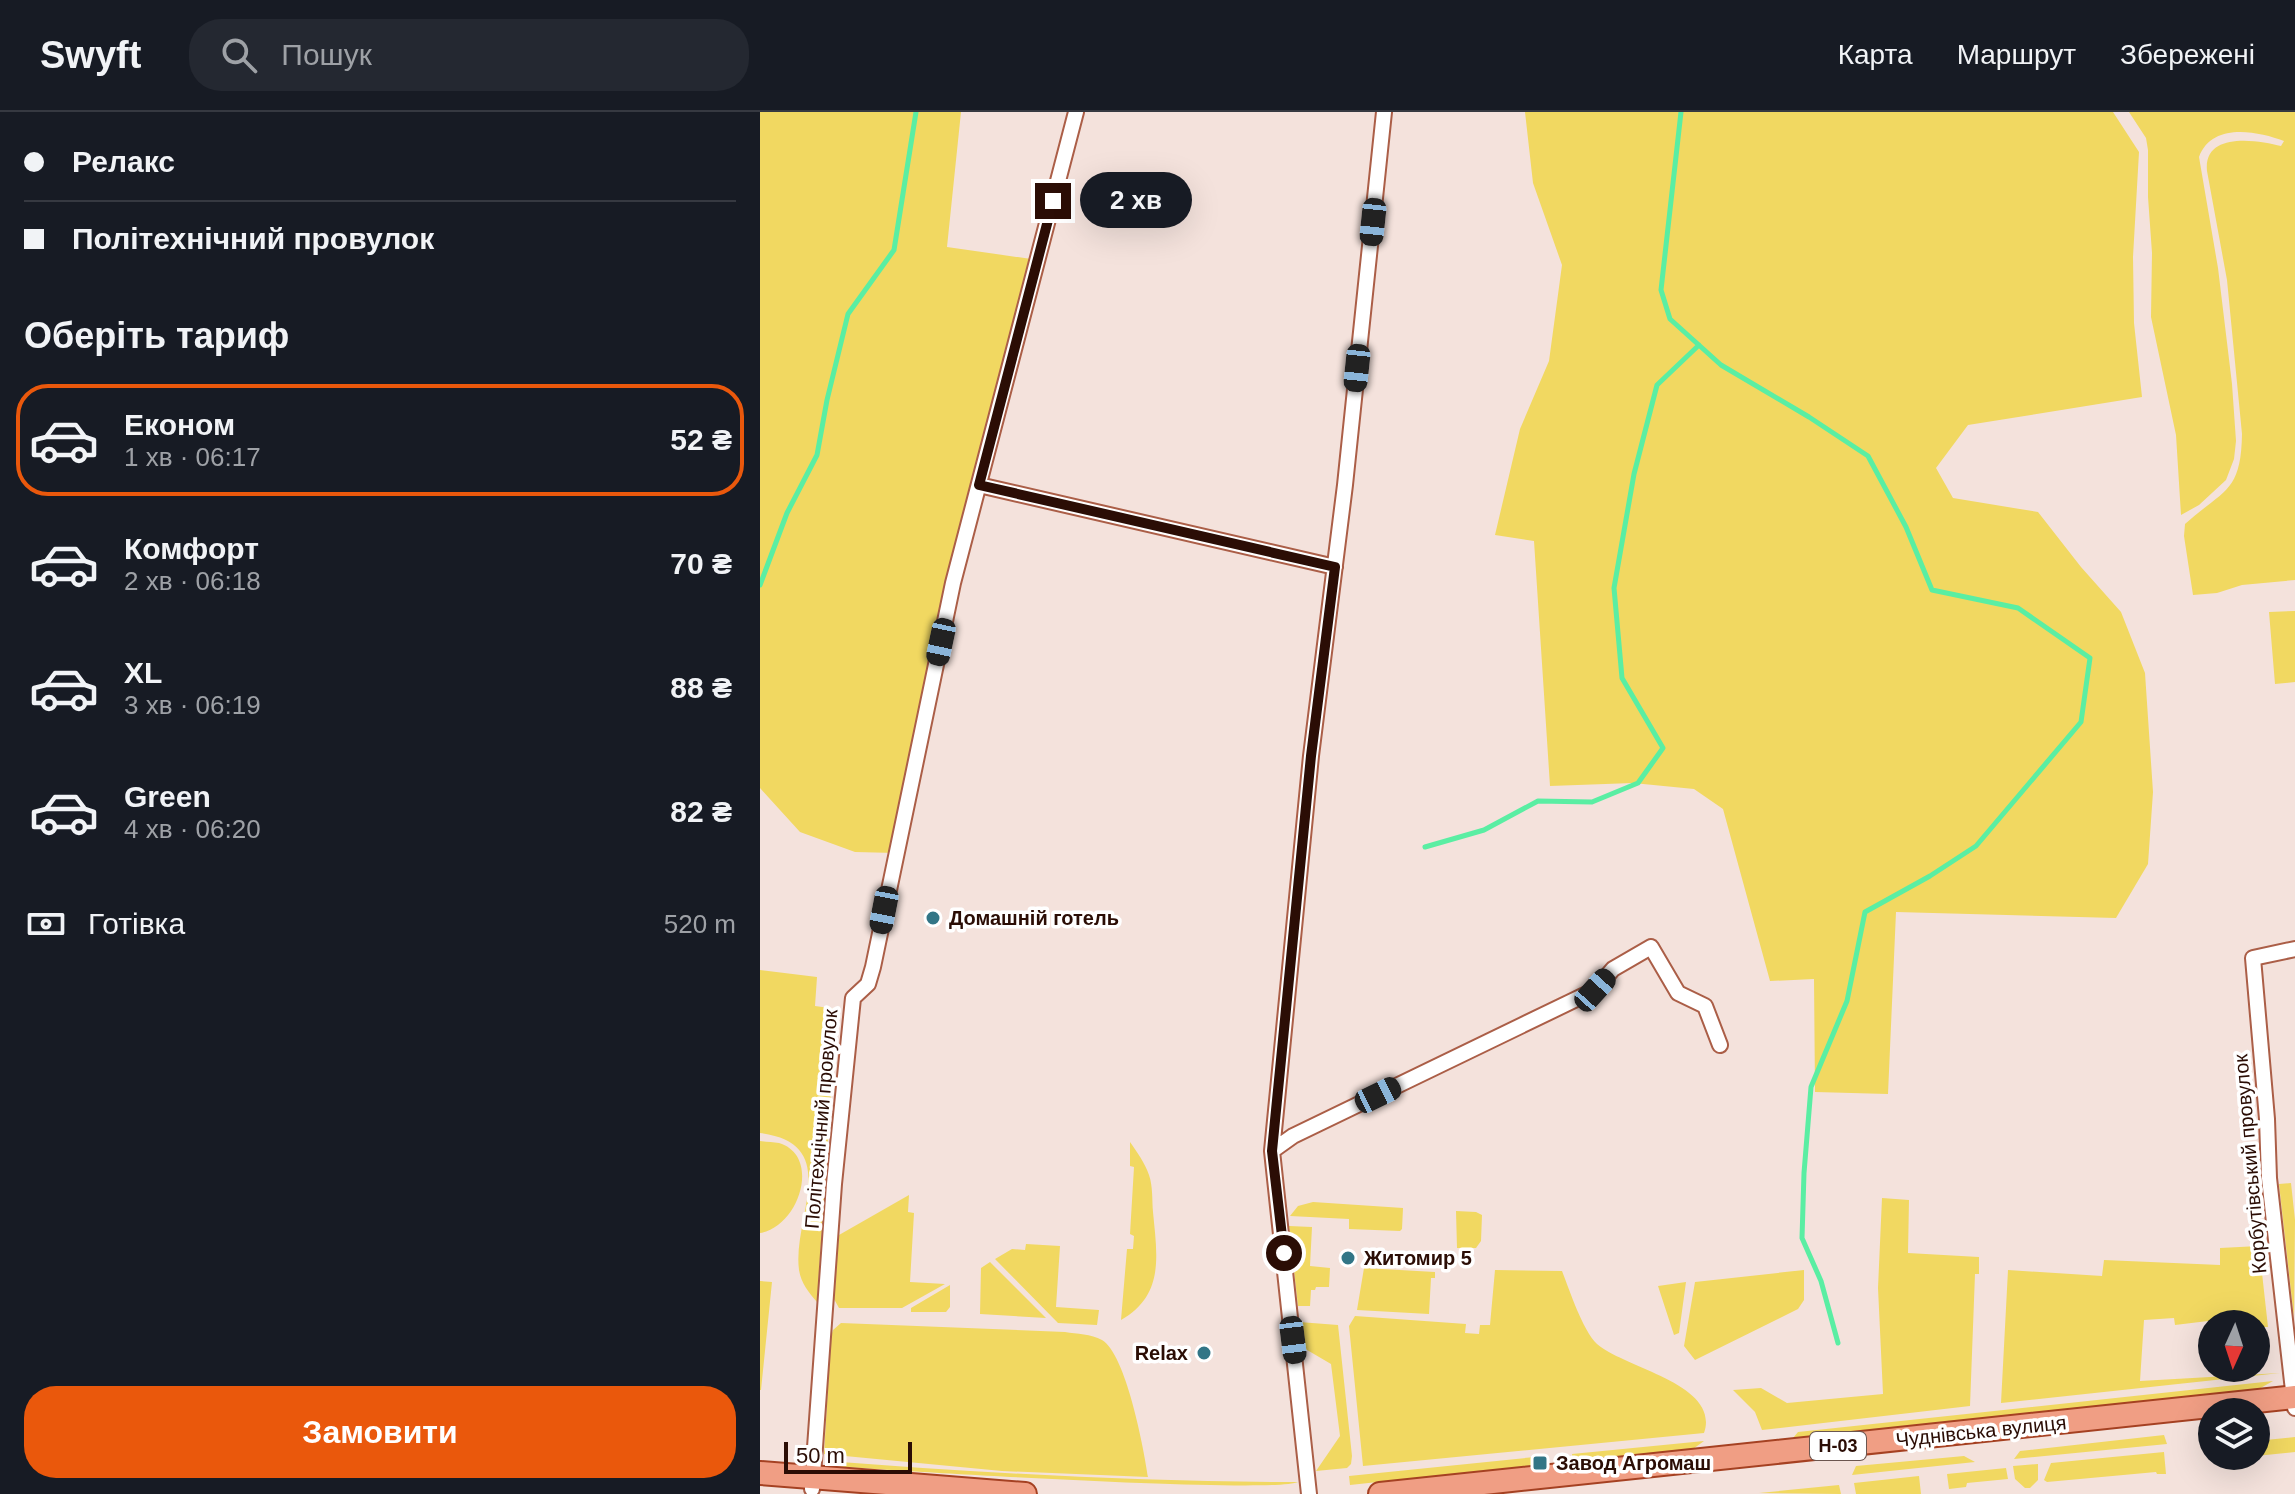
<!DOCTYPE html>
<html lang="uk">
<meta charset="utf-8">
<style>
body{margin:0;font-family:Helvetica,sans-serif;background:#242831;color:#f1f3f6;height:100vh;display:flex;flex-direction:column;font-size:30px;white-space:nowrap}
*{box-sizing:border-box;margin:0}
p{font-size:26px;color:#9ea1a6}
.icon{flex:none;width:44px;height:44px;fill:none;stroke:currentColor;stroke-width:2;stroke-linecap:round;stroke-linejoin:round}
.map{position:relative;flex:1;overflow:hidden}
.drawer{display:flex;flex-direction:column;background:#171b24;width:760px}
.drawer>*{flex:none}
.banner{display:grid;align-content:center;height:176px;padding:0 24px;background:#171b24}
.needle{width:52px;rotate:183deg}
.fabs{position:absolute;left:1438px;top:1198px;display:grid;gap:16px}
.fabs a{display:grid;place-items:center;width:72px;height:72px;border-radius:50%;background:#171b24;box-shadow:0 8px 32px #0002;font-size:40px}
.scale{position:absolute;left:24px;bottom:20px;width:128px;box-sizing:border-box;padding-left:8px;border:4px solid #2b0d05;border-top:0;font-size:22px;line-height:28px;white-space:nowrap;color:#2b0d05;-webkit-text-stroke:6px #fff;paint-order:stroke}
.end{position:absolute;width:36px;height:36px;margin:-18px;border:10px solid #2b0d05;background:#fff;box-shadow:0 0 0 4px #fff}
.from{border-radius:50%}
.bubble{position:absolute;height:56px;border-radius:28px;background:#171b24;box-shadow:0 8px 32px #0002;font-size:26px;font-weight:700;line-height:56px;text-align:center}
.car{position:absolute;width:24px;height:48px;margin:-24px -12px;border-radius:10px;box-shadow:0 0 6px 2px #0007;background:linear-gradient(#222 24%,#8ab4d8 0 40%,#222 0 76%,#8ab4d8 0 86%,#222 0)}
.banner b{display:flex;align-items:center;gap:28px;height:76px;font-size:30px}
.banner b+b{border-top:2px solid #363941}
.banner i{width:20px;height:20px;background:#f1f3f6}
ul{padding:0;list-style:none}
li{display:flex;align-items:center;gap:24px;height:112px;margin:0 16px 12px;padding:0 8px;border:4px solid transparent;border-radius:32px}
li div{flex:1}
li b{display:block;font-size:30px}
li em{font-style:normal;font-weight:700}
li.current{border-color:#ea580c}
li>.icon{width:72px;height:72px;stroke-width:1.5}
h2{padding:0 24px;font-size:36px;line-height:96px}
.pay{display:flex;align-items:center;gap:20px;height:88px;padding:0 24px;font-size:30px}
.pay p{margin-inline-start:auto}
.cta{display:flex;gap:16px;margin-top:auto;padding:16px 24px}
.cta a{flex:1;height:92px;border-radius:32px;background:#ea580c;color:#fff;font-size:32px;font-weight:700;line-height:92px;text-align:center}
header{display:flex;align-items:center;gap:48px;box-sizing:border-box;height:112px;padding:0 40px;background:#171b24;border-bottom:2px solid #363941}
header strong{font-size:38px}
nav{display:flex;gap:44px;margin-inline-start:auto;font-size:28px}
.search{width:560px;height:72px;background:#242831;display:flex;align-items:center;gap:20px;box-sizing:border-box;padding:0 28px;border-radius:32px;color:#9ea1a6;font-size:30px}
main{display:flex;flex:1;min-height:0}
.map>svg:first-child{display:block}
</style>
<header>
<strong>Swyft</strong>
<div class="search"><svg class="icon" aria-label="search" viewBox="0 0 24 24"><circle cx="10" cy="10" r="6"/><path d="M15 15l6 6"/></svg>Пошук</div>
<nav><a>Карта</a><a>Маршрут</a><a>Збережені</a></nav>
</header>
<main>
<section class="drawer">
<div class="banner">
<b><i class="from"></i>Релакс</b>
<b><i></i>Політехнічний провулок</b>
</div>
<h2>Оберіть тариф</h2>
<ul>
<li class="current"><svg class="icon" aria-label="car" viewBox="0 0 24 24"><path d="M5 17H2v-5l4-1 3-4h7l3 4 3 1v5h-3M9 17h6M6 11h13"/><circle cx="7" cy="17" r="2"/><circle cx="17" cy="17" r="2"/></svg><div><b>Економ</b><p>1 хв · 06:17</p></div><em>52 ₴</em></li>
<li><svg class="icon" aria-label="car" viewBox="0 0 24 24"><path d="M5 17H2v-5l4-1 3-4h7l3 4 3 1v5h-3M9 17h6M6 11h13"/><circle cx="7" cy="17" r="2"/><circle cx="17" cy="17" r="2"/></svg><div><b>Комфорт</b><p>2 хв · 06:18</p></div><em>70 ₴</em></li>
<li><svg class="icon" aria-label="car" viewBox="0 0 24 24"><path d="M5 17H2v-5l4-1 3-4h7l3 4 3 1v5h-3M9 17h6M6 11h13"/><circle cx="7" cy="17" r="2"/><circle cx="17" cy="17" r="2"/></svg><div><b>XL</b><p>3 хв · 06:19</p></div><em>88 ₴</em></li>
<li><svg class="icon" aria-label="car" viewBox="0 0 24 24"><path d="M5 17H2v-5l4-1 3-4h7l3 4 3 1v5h-3M9 17h6M6 11h13"/><circle cx="7" cy="17" r="2"/><circle cx="17" cy="17" r="2"/></svg><div><b>Green</b><p>4 хв · 06:20</p></div><em>82 ₴</em></li>
</ul>
<div class="pay"><svg class="icon" aria-label="cash" viewBox="0 0 24 24"><path d="M3 7h18v10H3z"/><circle cx="12" cy="12" r="2"/></svg>Готівка<p>520 m</p></div>
<div class="cta"><a>Замовити</a></div>
</section>
<div class="map">
<svg width="1535" height="1382" viewBox="0 0 1535 1382">
<rect width="100%" height="100%" fill="#f4e2dc"/>
<path fill="#f1d861" d="M0,0H201L187,135L278,148L193,471L136,741L95,740L40,720L0,676Z
M765,0H1353L1379,40L1373,145L1374,211L1382,285L1208,313L1176,356L1193,386L1278,400L1321,455L1361,500L1385,561L1393,680L1388,752L1356,806L1136,800L1128,982L1055,980L1054,867L1010,869L963,697L934,677L873,671L790,674L774,429L735,423L760,317L789,249L802,153L773,71Z
M1369,0H1535V468L1482,473L1457,481L1433,483L1424,424L1425,412C1464,377 1481,381 1482,322L1467,168L1447,59C1443,19 1498,28 1521,34L1524,29C1497,19 1452,10 1439,45L1458,156L1472,272L1476,329L1474,347L1466,368L1439,393L1421,403L1416,323L1391,205L1392,141L1388,85V38L1386,26Z
M1535,499V570L1515,572L1509,500Z
M0,858L57,865L55,894L77,897L57,1190C49,1181 41,1171 39,1158C32,1106 84,1032 0,1021Z
M0,1029C6,1030 13,1030 19,1031C62,1044 39,1115 0,1121Z
M370,1030C377,1040 385,1051 389,1063C393,1074 392,1089 393,1100C397,1143 405,1183 361,1208L367,1137H373L374,1124L370,1122L374,1055L370,1054Z
M1531,1071L1535,1108L1534,1206L1519,1072Z
M149,1083L148,1100L154,1101L150,1170L185,1172L142,1196H79L74,1187L79,1123Z
M1122,1086L1149,1088L1148,1141L1219,1145V1162H1215L1210,1294L1002,1318L995,1300L973,1278L1001,1276L1027,1291L1123,1282L1118,1176Z
M553,1090L643,1096L642,1117L640,1119L589,1117V1107L530,1104L538,1094Z
M696,1099L716,1100L722,1103L721,1129L716,1136H697Z
M529,1114L552,1115L550,1154L570,1156L569,1175H556L555,1178H551L550,1194H538Z
M266,1132L300,1134L296,1195L339,1198L337,1213L298,1211L235,1147L252,1137L265,1138Z
M1499,1134L1508,1215H1496V1212H1453L1448,1209L1415,1213L1414,1206L1384,1208L1380,1269L1520,1261L1241,1291L1248,1158L1342,1164L1344,1148L1460,1153V1136Z
M230,1150L286,1206L220,1202L221,1156Z
M604,1156L675,1160V1166H671L669,1202L597,1198Z
M735,1158L802,1159C810,1179 822,1217 837,1232C864,1256 961,1272 944,1321L603,1354L589,1214L595,1204L706,1212L705,1221L719,1222L720,1213H730Z
M1044,1158V1188L1038,1197L935,1248L924,1234L935,1170Z
M0,1169L12,1170L1,1278H0Z
M926,1170L919,1221L914,1223L898,1174Z
M190,1173V1195L186,1200H151V1196Z
M539,1210L578,1213L592,1344L591,1352L587,1356L556,1359L580,1324L571,1252L542,1235Z
M81,1211L305,1220C317,1222 331,1222 342,1228C366,1242 384,1337 388,1365L242,1359L64,1342L71,1224L73,1218Z
M1513,1269L1497,1278L1033,1326L1038,1320Z
M1404,1323L1407,1332L1254,1347L1260,1339Z
M1535,1325V1340L1496,1344V1329Z
M944,1329L933,1337L813,1349L812,1342Z
M1404,1340L1406,1362H1397L1396,1360L1287,1370L1284,1368L1291,1351Z
M1204,1344L1215,1350L1092,1363L1096,1354Z
M775,1345L776,1353L590,1373L589,1364Z
M67,1349C224,1361 380,1370 538,1370C515,1382 132,1359 75,1354Z
M1278,1352V1368L1270,1376H1265L1255,1367L1253,1354Z
M1246,1356L1248,1367L1207,1371L1206,1375L1189,1377L1187,1362Z
M1159,1364L1161,1382H1096L1094,1371Z
M1079,1373L1081,1382L999,1381Z"/>
<g fill="none" stroke-linecap="round" stroke-linejoin="round">
<path stroke="#5aeea3" stroke-width="5" d="M921,0L901,178L910,207L961,253L1049,305L1108,344L1146,415L1172,478L1258,496L1330,546L1321,610L1216,734L1170,764L1105,800L1087,889L1051,975L1044,1061L1042,1126L1061,1169L1078,1231
M0,473L27,401L57,343L67,288L88,202L134,138L156,0
M665,735L724,718L778,689L832,690L878,671L903,636L862,566L854,476L874,362L897,273L939,233"/>
<g stroke="#ab5e47" stroke-width="18">
<path id="minor" d="M219,373L575,455
M512,1039L533,1024L835,878L853,857L891,835L918,881L945,894L960,933
M1535,1296L1509,1066L1507,1007L1493,846L1535,837
M52,1377L74,1072L93,886L108,872L113,855L193,471L316,0
M549,1382L512,1039L551,644L585,373L624,0"/>
</g>
<g stroke="#a54122" stroke-width="26">
<path id="primary" d="M0,1361L265,1382
M620,1382L1535,1285"/>
</g>
<use href="#minor" stroke="#fff" stroke-width="14"/>
<use href="#primary" stroke="#f09e84" stroke-width="22"/>
</g>
<g fill="none" stroke-linecap="round" stroke-linejoin="round">
<path stroke="#2b0d05" stroke-width="10" d="M293,89L219,373L575,455L551,644L512,1039L524,1141"/>
</g>
<g fill="#327586" stroke="#fff" stroke-width="3">
<circle cx="173" cy="806" r="8"/>
<circle cx="588" cy="1146" r="8"/>
<circle cx="444" cy="1241" r="8"/>
<rect x="772" y="1343" width="16" height="16" rx="4"/>
</g>
<g text-anchor="middle" dominant-baseline="central" stroke-width="7" stroke-linejoin="round" paint-order="stroke">
<rect fill="#fff" stroke="#6b5650" stroke-width="2" x="1050" y="1320" width="56" height="28" rx="6"/>
<g font-size="18" font-weight="bold" fill="#2b0d05">
<text x="1078" y="1334">Н-03</text>
</g>
<g font-size="20" font-weight="bold" fill="#2b0d05" stroke="#fff" text-anchor="start">
<text x="189" y="806">Домашній готель</text>
<text x="604" y="1146">Житомир 5</text>
<text x="428" y="1241" text-anchor="end">Relax</text>
<text x="796" y="1351">Завод Агромаш</text>
</g>
<g font-size="20" fill="#2b0d05" stroke="#fff">
<text transform="translate(61 1007) rotate(-85)">Політехнічний провулок</text>
<text transform="translate(1490 1052) rotate(-95)">Корбутівський провулок</text>
<text transform="translate(1221 1319) rotate(-6)">Чуднівська вулиця</text>
</g>
</g>
</svg>
<div class="fabs">
<a><svg class="needle" viewBox="-14 -14 28 28"><path d="M0-13l5 13h-10z" fill="#e53935"/><path d="M0 13l5-13h-10z" fill="#9ea1a6"/></svg></a>
<a><svg class="icon" aria-label="layers" viewBox="0 0 24 24"><path d="M12 4l9 5-9 5-9-5zM3 14l9 5 9-5"/></svg></a>
</div>
<div class="scale">50 m</div>
<i class="end from" style="left:524px;top:1141px"></i>
<i class="end" style="left:293px;top:89px"></i>
<div class="bubble" style="left:320px;top:60px;width:112px">2 хв</div>
<i class="car" style="left:613px;top:110px;rotate:186deg"></i>
<i class="car" style="left:597px;top:256px;rotate:186deg"></i>
<i class="car" style="left:181px;top:530px;rotate:192deg"></i>
<i class="car" style="left:124px;top:798px;rotate:191deg"></i>
<i class="car" style="left:835px;top:878px;rotate:42deg"></i>
<i class="car" style="left:618px;top:983px;rotate:64deg"></i>
<i class="car" style="left:533px;top:1228px;rotate:173deg"></i>
</div>
</main>
